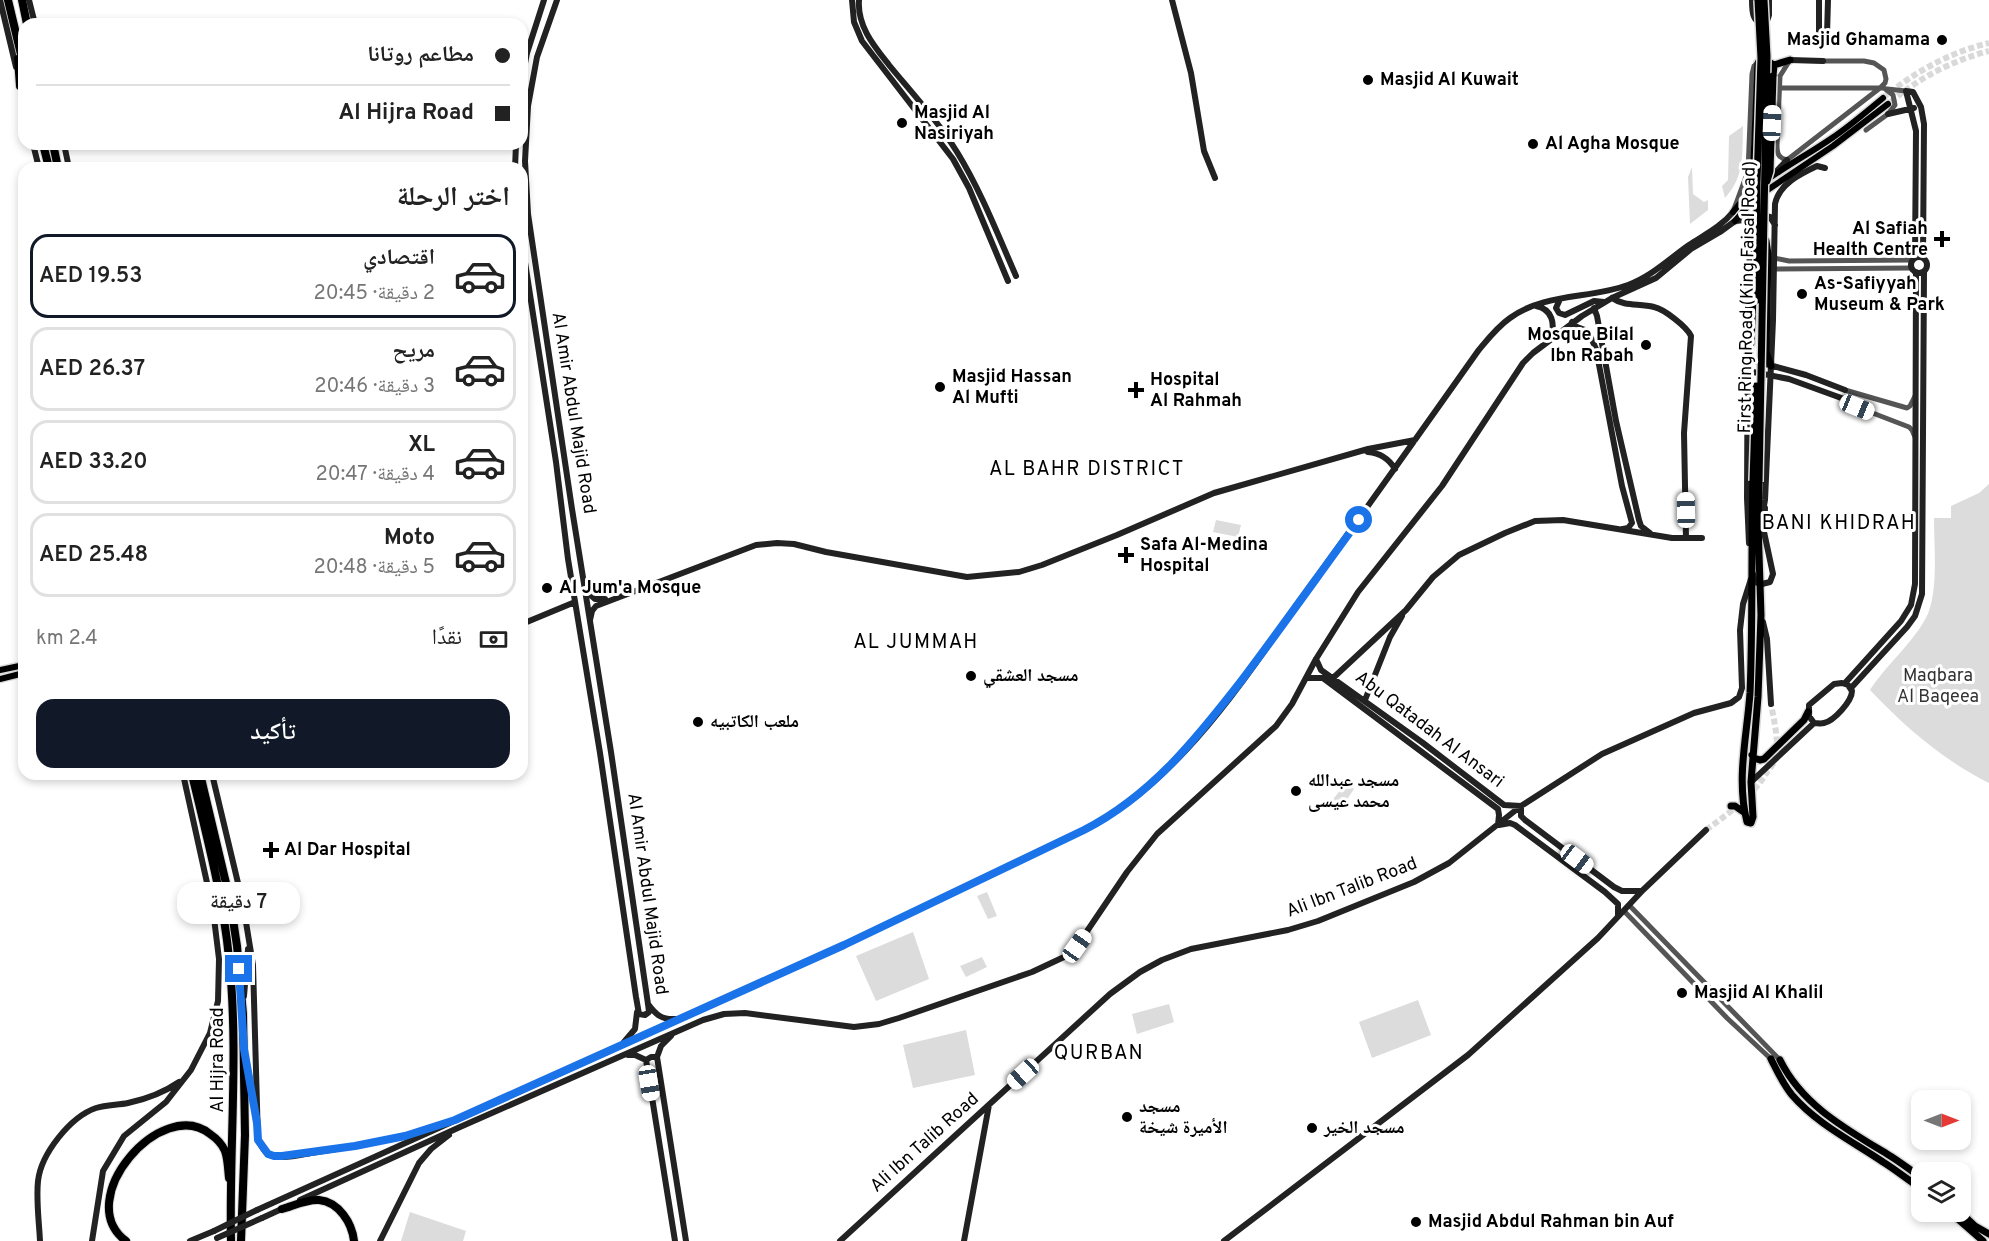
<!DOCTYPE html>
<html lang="ar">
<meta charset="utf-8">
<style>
body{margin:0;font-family:Overpass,"Noto Naskh Arabic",sans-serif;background:#f2f2f2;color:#222;direction:rtl;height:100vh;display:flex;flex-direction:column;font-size:22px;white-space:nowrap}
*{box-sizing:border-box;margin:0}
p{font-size:20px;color:#767676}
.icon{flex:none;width:33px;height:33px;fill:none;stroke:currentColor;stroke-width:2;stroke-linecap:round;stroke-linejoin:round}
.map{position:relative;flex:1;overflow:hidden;direction:ltr}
.panel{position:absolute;left:18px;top:162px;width:510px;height:618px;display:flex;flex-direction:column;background:#fff;border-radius:18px;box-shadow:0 3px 9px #0003;direction:rtl}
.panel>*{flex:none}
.banner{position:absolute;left:18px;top:18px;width:510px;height:132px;border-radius:18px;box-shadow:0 3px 9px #0003;direction:rtl;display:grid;align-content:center;height:132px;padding:0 18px;background:#fff}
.needle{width:39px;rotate:90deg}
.buttons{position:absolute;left:1911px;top:1090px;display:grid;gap:12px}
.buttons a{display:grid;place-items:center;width:60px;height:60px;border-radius:12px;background:#fff;box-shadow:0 3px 9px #0003;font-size:30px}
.end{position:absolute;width:27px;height:27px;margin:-14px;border:8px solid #1a73e8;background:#fff;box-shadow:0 0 0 3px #fff}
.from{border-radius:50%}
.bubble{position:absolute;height:42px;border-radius:18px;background:#fff;box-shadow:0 3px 9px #0003;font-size:20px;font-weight:600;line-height:42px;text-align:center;direction:rtl}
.car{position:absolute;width:18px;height:36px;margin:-18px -9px;border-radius:8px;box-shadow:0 0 4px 2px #0007;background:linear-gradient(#fff 24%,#345 0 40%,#fff 0 76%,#345 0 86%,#fff 0)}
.banner b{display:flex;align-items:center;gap:21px;height:57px;font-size:22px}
.banner b+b{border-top:2px solid #e0e0e0}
.banner i{width:15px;height:15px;background:#222}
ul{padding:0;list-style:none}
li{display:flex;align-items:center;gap:18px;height:84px;margin:0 12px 9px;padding:0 6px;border:3px solid #e0e0e0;border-radius:18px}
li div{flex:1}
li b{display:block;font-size:22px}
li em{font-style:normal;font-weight:600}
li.active{border-color:#111827}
li>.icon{width:54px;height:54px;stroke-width:1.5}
h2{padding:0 18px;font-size:27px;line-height:72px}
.pay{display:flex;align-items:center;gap:15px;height:66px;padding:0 18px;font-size:22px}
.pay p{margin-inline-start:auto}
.cta{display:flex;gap:12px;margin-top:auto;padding:12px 18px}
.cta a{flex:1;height:69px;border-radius:18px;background:#111827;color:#fff;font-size:24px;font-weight:600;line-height:69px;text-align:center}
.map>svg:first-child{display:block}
</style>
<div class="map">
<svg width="1989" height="1241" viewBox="0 0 1989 1241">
<rect width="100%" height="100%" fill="#fff"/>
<path fill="#dcdcdc" d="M1743,126C1742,154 1745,176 1725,198L1722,186L1728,180L1729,136Z
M1692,167L1693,194L1704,202L1708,200V210L1690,224L1688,177Z
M1989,484V783C1943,760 1905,727 1870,690C1885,666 1920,636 1929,611C1938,585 1934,546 1934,518H1951V506L1979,493Z
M1216,520L1241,525L1238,537L1213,532Z
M1346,783L1354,789L1340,810L1330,803Z
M987,892L997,916L988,919L977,896Z
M913,932L929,979L876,1001L856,956Z
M982,957L987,967L966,977L960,966Z
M1418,1000L1431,1035L1372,1058L1359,1022Z
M1169,1004L1174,1022L1137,1034L1132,1014Z
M966,1030L975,1075L913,1088L903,1045Z
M410,1212L466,1231L463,1241H401Z"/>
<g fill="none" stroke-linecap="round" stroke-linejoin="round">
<path stroke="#d9d9d9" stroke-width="6" stroke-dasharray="6 3" stroke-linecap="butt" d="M1706,830C1729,813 1752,797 1767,772C1769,769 1774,764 1775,760C1780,745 1774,720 1771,704"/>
<path stroke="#d9d9d9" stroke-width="6" stroke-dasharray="6 3" stroke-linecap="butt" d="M1883,98C1913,73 1950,52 1989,43
M1891,102C1918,78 1954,60 1989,51"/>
<g stroke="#dbdbdb" stroke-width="9">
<path id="primary" d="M1733,212C1758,179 1799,161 1832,138C1850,126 1866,112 1883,98
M1735,221L1754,199L1833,146L1888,104
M0,670L24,665
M0,679L24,673"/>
</g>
<g stroke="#dbdbdb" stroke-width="10">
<path id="trunk" d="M1773,76L1774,65L1790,60
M1756,177L1754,161L1758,63L1767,61L1774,65
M1766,241L1768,254L1766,352L1771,366
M1747,359L1751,343L1755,251
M1753,481C1751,552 1753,623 1750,693C1747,736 1736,779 1747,822L1751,823L1753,817L1751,782L1758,697L1761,615L1758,523L1759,482
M1752,755L1754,758L1760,760L1764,759L1804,720L1808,712
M1731,806H1735L1745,813
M1771,1059C1777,1071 1783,1084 1792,1095C1817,1124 1852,1141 1883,1162C1896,1170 1908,1180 1922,1189
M1780,1060C1802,1105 1846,1129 1887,1154C1899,1161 1910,1170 1922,1178
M1950,1212L1983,1241
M1960,1212L1975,1226L1989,1234"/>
</g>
<g stroke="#dbdbdb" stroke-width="10">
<path id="motorway" d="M8,0L24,67
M22,0L27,24
M18,59L20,86
M43,144L49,168
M53,144L58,168
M192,774C206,834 223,896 229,958C239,1052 229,1146 231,1241
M200,774L230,900L237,946L243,1014L245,1135L241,1241
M282,1209C293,1206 307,1199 319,1200C339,1202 352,1223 354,1241
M126,1241C71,1200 162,1095 210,1134C216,1138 222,1144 225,1151C228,1159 228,1170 229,1178"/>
</g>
<path stroke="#555" stroke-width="5" d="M1790,60L1780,76L1777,145C1777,153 1778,158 1787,160L1880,88L1885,83L1886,79L1884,70L1874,63L1864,61H1823
M1779,88H1884L1893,95L1895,105L1888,114L1866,130
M1887,89L1906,91
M1734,209L1748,171L1752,74L1754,66L1758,63
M1774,258L1789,261L1913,260
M1774,269L1912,268
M1845,390L1907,408L1910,406L1915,396
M1844,399L1857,407L1909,427L1912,430L1915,437
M1629,905L1780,1060
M1624,911L1727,1018L1771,1059"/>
<path stroke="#222" stroke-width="6" d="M0,0L16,67
M29,0L35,24
M852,0L854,22L862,41L953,159L969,188L1008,281
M859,0C857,26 874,46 889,65C912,93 938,121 957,152C981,191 998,235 1016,276
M1172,0L1191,73L1204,151L1215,178
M1752,0C1752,10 1752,27 1767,21L1769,15V0
M1819,0V35L1823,37L1827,35L1828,0
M1790,60L1823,61
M522,79L527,53L544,0
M20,83L24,103
M1888,114L1914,108
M33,144L39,168
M64,144L69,168
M515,168L516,144
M1773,175L1787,160
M1751,227L1753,219L1758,214L1770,217L1775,225
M522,243L556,462L568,559L600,753L636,997L639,1014L645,1015L649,1012L648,1004L611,752L572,509L528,214L525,161L528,106L537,57L557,0
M1911 265a8 8 0 1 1 16 0a8 8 0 1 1-16 0Z
M1915,258L1916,131L1906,91L1913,92L1921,107L1924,124L1923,258
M1612,298C1625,307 1639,303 1654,307C1664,309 1687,327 1691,336L1684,433L1686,538
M1560,299L1556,308L1559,313L1565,315L1594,301L1604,302
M1536,306C1552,309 1556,324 1550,338
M1594,308L1597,316L1616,421L1639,520L1641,526L1650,533
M1572,322L1577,327L1588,331L1596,349L1622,486L1632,523L1628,528L1623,529
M1747,359L1806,375L1845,390
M1748,371L1789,379L1844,399
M1368,452C1380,453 1389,459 1395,469
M1763,511L1765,500L1773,320L1775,204C1779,184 1800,174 1817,166L1825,168
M1753,574L1755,582L1762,584L1770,582L1773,574L1764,532L1765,508
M586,591L595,599H605
M590,620L592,611L596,606L756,545L777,543L794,544L826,552L967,577L1019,572L1042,565L1117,535L1214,493L1368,449L1415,440
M1763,622L1767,639L1771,704
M522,624L575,602
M1316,659L1321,670L1423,743L1504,805L1521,806
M1306,678H1323L1498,809L1499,815L1498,825
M1333,678L1406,610L1433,577L1459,555L1505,533L1535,521L1563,520L1672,538H1702
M1842,683L1848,685L1852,691C1852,701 1834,721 1824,723C1820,724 1818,723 1814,723L1809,716V705L1834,684Z
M1845,683L1901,621L1911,605L1915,584L1916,272
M1851,688L1907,627L1915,616L1922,594L1924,272
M1365,700L1390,637L1402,616
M212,774L243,904L253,965L258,1140C262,1147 265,1155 274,1156C285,1159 300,1155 311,1153C353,1147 395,1140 435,1127
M1751,782L1814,723
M1521,806V816L1525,820L1614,887L1622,891H1642
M1499,825L1510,823L1515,825L1605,892L1618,904V915
M244,996L248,949
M648,1004C656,1015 662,1020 676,1019
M671,1036L661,1046L657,1057L686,1241
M624,1042L635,1029L637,1012
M628,1055H635L646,1060
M657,1057H651L646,1060L675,1241
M247,1064L253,1099
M300,1200L460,1127L703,1020L724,1014L745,1013L854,1027L879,1024L899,1018L1032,972L1064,957L1077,946L1127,872L1157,834L1276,726L1292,704L1316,659L1358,592L1442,486L1523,363L1533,353L1582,316L1612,298L1656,278L1691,249L1720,232L1735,221L1745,220L1751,227L1748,296L1747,498L1749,543
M257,1210L844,945L1084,830C1179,782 1243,681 1303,596C1362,515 1420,433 1478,351C1488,339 1497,327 1510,318C1544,293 1589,299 1628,285C1652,276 1669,259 1689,245C1704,235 1721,227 1733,212
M262,1218L286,1207
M40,1241C39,1221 36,1200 38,1181C41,1154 70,1117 96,1108C106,1105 118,1105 128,1103C147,1099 163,1093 179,1082
M92,1241L103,1171L124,1136L166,1102L191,1070L210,1033L218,1001L219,959L213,910L183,774
M190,1241L214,1231
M380,1241L419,1163L431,1149L449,1135
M840,1241L1110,994L1140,972L1162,960L1191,949L1288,930L1318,921L1414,882L1449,863L1521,806L1602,754L1694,713L1731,703L1739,697L1742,688L1740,630L1743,604L1751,579
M964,1241L989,1105
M1224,1241L1468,1055L1598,938L1643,890L1706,830"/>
<use href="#primary" stroke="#000" stroke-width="6"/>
<use href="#trunk" stroke="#000" stroke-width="7"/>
<use href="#motorway" stroke="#000" stroke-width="8"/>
<g stroke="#dbdbdb" stroke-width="10" stroke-linecap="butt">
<path id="trunk-bridge" d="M1767,181L1770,171L1773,76
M1757,300V183L1761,58L1758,0
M1753,481L1756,386
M1759,482L1767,56L1764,0"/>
</g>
<path stroke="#222" stroke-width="6" d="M214,1231L257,1210
M217,1238L262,1218"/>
<use href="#trunk-bridge" stroke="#000" stroke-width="7"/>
</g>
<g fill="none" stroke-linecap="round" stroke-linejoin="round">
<path stroke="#1a73e8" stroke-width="8" d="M239,969L244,1049L257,1123L258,1140L268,1154L274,1156H282L355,1146L405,1136L455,1120L844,945L1084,830C1151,796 1197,738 1242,680C1282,627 1320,573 1359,520"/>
</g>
<g fill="#000" stroke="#fff" stroke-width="2">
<circle cx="1942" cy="40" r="6"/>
<circle cx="1368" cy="80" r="6"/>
<circle cx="902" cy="123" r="6"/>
<circle cx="1533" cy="144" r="6"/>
<path d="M1939 230h6v6h6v6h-6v6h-6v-6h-6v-6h6z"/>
<circle cx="1802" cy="294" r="6"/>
<circle cx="1646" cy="345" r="6"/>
<circle cx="940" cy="387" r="6"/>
<path d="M1133 381h6v6h6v6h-6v6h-6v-6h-6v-6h6z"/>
<path d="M1123 546h6v6h6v6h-6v6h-6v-6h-6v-6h6z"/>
<circle cx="547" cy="588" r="6"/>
<circle cx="971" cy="676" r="6"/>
<circle cx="698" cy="722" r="6"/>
<circle cx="1296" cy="791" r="6"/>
<path d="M268 841h6v6h6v6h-6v6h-6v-6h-6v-6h6z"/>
<circle cx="1682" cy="993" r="6"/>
<circle cx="1127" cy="1117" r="6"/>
<circle cx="1312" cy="1128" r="6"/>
<circle cx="1416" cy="1222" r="6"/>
</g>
<g text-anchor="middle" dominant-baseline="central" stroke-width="6" stroke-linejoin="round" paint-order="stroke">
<g font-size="18" font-weight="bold" fill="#000" stroke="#fff" text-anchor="start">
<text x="1930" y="40" text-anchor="end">Masjid Ghamama</text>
<text x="1380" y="80">Masjid Al Kuwait</text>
<text x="914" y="113">Masjid Al<tspan x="914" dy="21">Nasiriyah</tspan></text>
<text x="1545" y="144">Al Agha Mosque</text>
<text x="1928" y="229" text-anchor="end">Al Safiah<tspan x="1928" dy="21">Health Centre</tspan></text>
<text x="1814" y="284">As-Safiyyah<tspan x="1814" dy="21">Museum &amp; Park</tspan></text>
<text x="1634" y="335" text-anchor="end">Mosque Bilal<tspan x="1634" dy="21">Ibn Rabah</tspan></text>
<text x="952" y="377">Masjid Hassan<tspan x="952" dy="21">Al Mufti</tspan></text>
<text x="1150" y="380">Hospital<tspan x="1150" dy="21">Al Rahmah</tspan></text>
<text x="1140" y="545">Safa Al-Medina<tspan x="1140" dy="21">Hospital</tspan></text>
<text x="559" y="588">Al Jum'a Mosque</text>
<text x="983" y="676">مسجد العشقي</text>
<text x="710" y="722">ملعب الكاتبيه</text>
<text x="1308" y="781">مسجد عبدالله<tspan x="1308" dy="21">محمد عيسى</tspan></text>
<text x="284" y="850">Al Dar Hospital</text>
<text x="1694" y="993">Masjid Al Khalil</text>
<text x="1139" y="1107">مسجد<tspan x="1139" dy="21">الأميرة شيخة</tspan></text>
<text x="1324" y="1128">مسجد الخير</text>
<text x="1428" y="1222">Masjid Abdul Rahman bin Auf</text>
</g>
<g font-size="18" fill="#000" stroke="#fff">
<text transform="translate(1748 297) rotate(-89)">First Ring Road (King Faisal Road)</text>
<text transform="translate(573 413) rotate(81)">Al Amir Abdul Majid Road</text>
<text transform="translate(1429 730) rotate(37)">Abu Qatadah Al Ansari</text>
<text transform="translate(1352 888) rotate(-21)">Ali Ibn Talib Road</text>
<text transform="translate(647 894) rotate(82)">Al Amir Abdul Majid Road</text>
<text transform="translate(218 1060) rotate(-90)">Al Hijra Road</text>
<text transform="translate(925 1143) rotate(-42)">Ali Ibn Talib Road</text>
</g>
<g font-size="18" fill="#333" stroke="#fff">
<text x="1938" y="676">Maqbara<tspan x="1938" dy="21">Al Baqeea</tspan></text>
</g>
<g font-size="20" letter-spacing="1.5" fill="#000" stroke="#fff">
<text x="1087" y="470">AL BAHR DISTRICT</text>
<text x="1839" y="524">BANI KHIDRAH</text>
<text x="916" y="643">AL JUMMAH</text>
<text x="1099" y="1054">QURBAN</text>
</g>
</g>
</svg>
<div class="buttons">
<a><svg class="needle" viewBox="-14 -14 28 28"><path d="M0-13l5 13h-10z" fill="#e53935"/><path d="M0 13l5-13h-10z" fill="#767676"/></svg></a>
<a><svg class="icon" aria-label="layers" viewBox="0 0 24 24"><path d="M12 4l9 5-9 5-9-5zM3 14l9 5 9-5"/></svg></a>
</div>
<i class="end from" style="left:1359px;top:520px"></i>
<i class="end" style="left:239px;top:969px"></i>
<div class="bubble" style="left:177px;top:882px;width:123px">7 دقيقة</div>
<i class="car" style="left:1772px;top:123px;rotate:2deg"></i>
<i class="car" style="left:1857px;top:407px;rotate:112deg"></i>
<i class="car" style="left:1686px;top:510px;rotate:359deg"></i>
<i class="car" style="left:1577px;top:859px;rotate:127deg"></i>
<i class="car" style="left:1077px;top:946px;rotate:35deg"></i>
<i class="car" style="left:1023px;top:1074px;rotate:228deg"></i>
<i class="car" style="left:649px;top:1083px;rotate:171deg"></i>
<div class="banner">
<b><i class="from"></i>مطاعم روتانا</b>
<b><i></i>Al Hijra Road</b>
</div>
<section class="panel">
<h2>اختر الرحلة</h2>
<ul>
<li class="active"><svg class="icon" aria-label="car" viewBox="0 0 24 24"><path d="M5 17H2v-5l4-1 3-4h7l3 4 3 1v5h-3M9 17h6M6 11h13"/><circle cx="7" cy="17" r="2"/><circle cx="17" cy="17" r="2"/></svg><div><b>اقتصادي</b><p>2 دقيقة · 20:45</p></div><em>AED 19.53</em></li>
<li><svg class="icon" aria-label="car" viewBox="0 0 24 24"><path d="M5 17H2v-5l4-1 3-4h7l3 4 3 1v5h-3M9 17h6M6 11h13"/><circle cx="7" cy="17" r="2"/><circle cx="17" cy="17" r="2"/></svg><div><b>مريح</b><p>3 دقيقة · 20:46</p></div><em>AED 26.37</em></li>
<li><svg class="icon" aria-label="car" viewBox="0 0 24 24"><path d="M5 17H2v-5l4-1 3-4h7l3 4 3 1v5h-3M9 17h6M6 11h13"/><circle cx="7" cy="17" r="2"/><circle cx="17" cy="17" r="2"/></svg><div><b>XL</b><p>4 دقيقة · 20:47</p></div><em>AED 33.20</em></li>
<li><svg class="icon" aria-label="car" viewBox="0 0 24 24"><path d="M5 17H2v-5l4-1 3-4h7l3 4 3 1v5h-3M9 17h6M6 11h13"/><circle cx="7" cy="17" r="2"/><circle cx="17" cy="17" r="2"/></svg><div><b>Moto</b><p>5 دقيقة · 20:48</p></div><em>AED 25.48</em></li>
</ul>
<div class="pay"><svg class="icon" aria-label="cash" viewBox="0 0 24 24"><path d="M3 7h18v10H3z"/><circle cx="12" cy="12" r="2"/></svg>نقدًا<p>2.4 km</p></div>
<div class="cta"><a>تأكيد</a></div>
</section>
</div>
